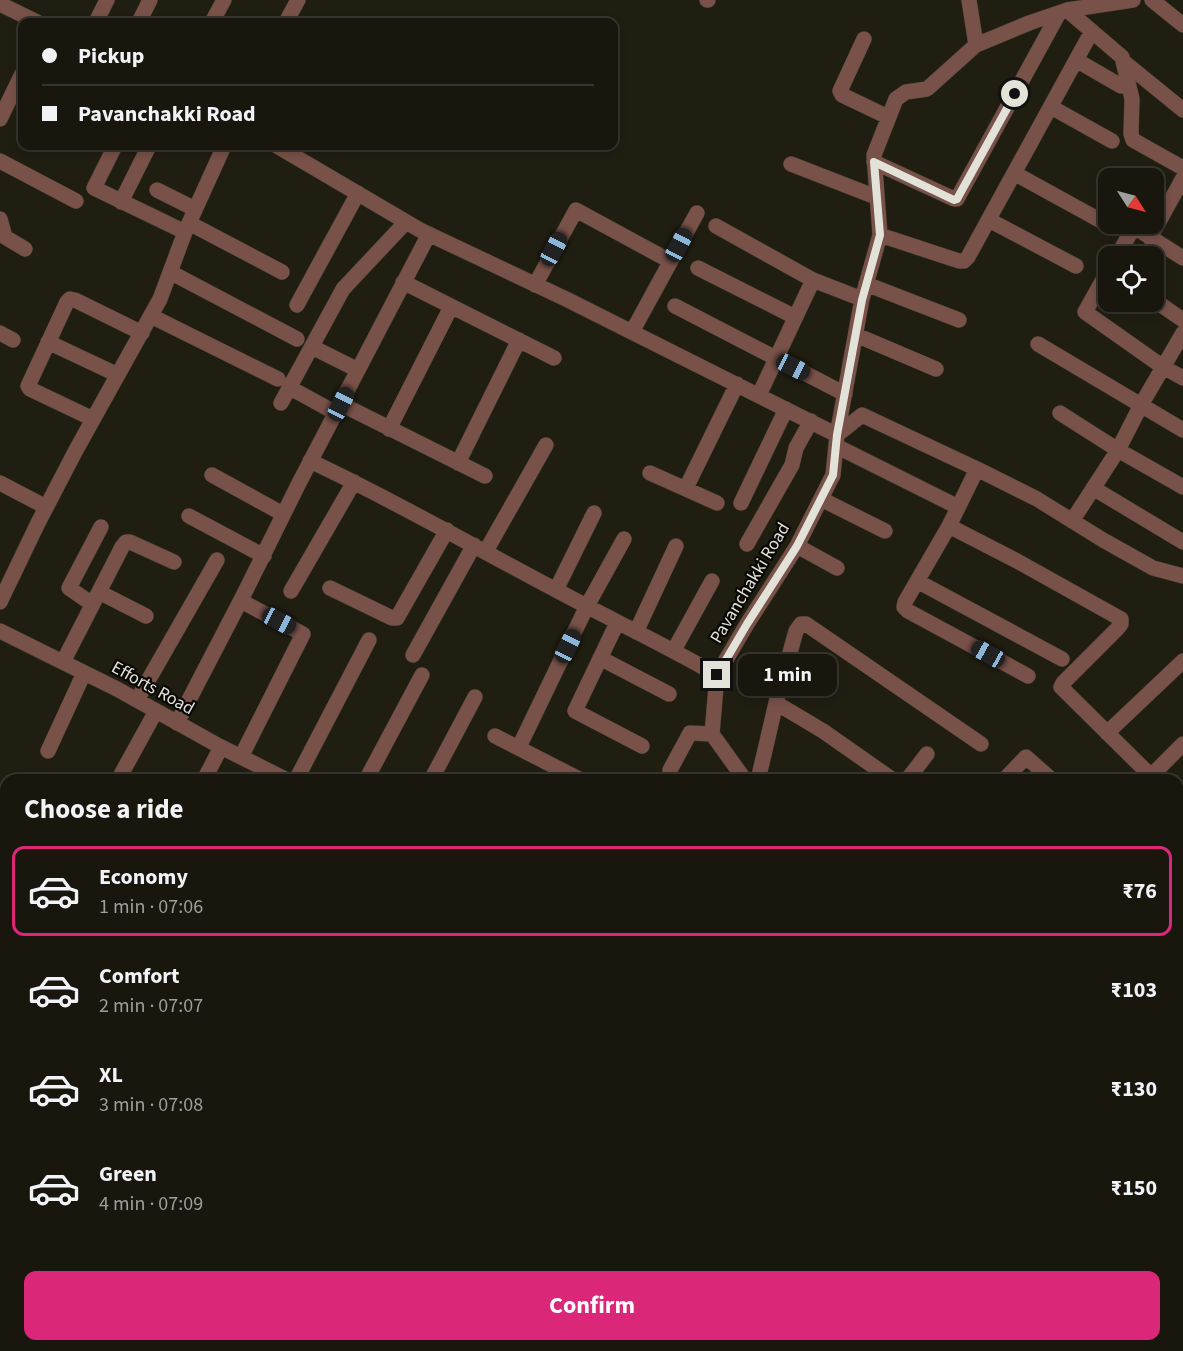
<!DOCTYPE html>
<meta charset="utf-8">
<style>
body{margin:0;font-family:"Source Sans 3",sans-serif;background:#25231b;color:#f1f3f6;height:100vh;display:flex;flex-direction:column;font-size:22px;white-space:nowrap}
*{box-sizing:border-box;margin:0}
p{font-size:20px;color:#9f9f9d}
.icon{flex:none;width:33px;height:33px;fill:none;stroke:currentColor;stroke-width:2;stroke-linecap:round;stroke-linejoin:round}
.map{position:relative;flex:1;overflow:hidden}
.side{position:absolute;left:0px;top:774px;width:1184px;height:578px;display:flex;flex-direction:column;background:#18160d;border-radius:18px 18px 0 0;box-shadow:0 3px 9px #0003,0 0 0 2px #36352e}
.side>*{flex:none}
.guide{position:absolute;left:18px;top:18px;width:600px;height:132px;border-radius:12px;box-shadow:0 3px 9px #0003,0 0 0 2px #36352e;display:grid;align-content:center;height:132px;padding:0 24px;background:#18160d}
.needle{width:39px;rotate:126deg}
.fabs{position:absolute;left:1098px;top:168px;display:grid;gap:12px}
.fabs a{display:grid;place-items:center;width:66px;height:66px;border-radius:12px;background:#18160d;box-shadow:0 3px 9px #0003,0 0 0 2px #36352e;font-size:30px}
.end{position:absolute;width:27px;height:27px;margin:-14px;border:8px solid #e3e2d9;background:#111;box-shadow:0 0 0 3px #111}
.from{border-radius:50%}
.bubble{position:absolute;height:42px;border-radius:12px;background:#18160d;box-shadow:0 3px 9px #0003,0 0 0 2px #36352e;font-size:20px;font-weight:700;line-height:42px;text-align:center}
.car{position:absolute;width:18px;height:36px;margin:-18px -9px;border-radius:8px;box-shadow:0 0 4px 2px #0007;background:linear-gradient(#222 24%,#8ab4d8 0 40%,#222 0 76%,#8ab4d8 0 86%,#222 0)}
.guide b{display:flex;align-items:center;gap:21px;height:57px;font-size:22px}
.guide b+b{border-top:2px solid #36352e}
.guide i{width:15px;height:15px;background:#f1f3f6}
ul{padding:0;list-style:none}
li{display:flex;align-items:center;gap:18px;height:90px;margin:0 12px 9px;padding:0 12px;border:3px solid transparent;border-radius:12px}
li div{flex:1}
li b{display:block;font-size:22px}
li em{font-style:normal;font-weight:700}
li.on{border-color:#db2777}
li>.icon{width:54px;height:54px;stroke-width:1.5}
h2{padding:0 24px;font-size:27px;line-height:72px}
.primary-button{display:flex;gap:12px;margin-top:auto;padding:12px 24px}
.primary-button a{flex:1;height:69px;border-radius:12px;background:#db2777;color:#fff;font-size:24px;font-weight:700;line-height:69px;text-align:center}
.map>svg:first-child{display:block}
</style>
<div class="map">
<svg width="1183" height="1351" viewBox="0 0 1183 1351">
<rect width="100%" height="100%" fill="#201d11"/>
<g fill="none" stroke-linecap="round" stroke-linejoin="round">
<g stroke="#3b392d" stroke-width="16">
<path id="minor" d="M707,0H708
M969,0L976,45
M1152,0L1183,25
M0,4L37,22
M1067,10L1122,57L1132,99L1131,134L1133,140L1183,168
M96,22L107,0
M139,22L150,0
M212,22L224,0
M286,22L298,0
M864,39L840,91L842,95L888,117
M1076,60L1121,86
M1124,62L1183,110
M1051,107L1112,141
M0,119L22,74
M115,146L94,188L185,232
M277,146L420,230L566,299L837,435
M0,161L76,201
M874,162L954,199H957L1059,13
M791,164L876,197
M1014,173L1103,222
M157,190L195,209
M121,202L149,146
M0,219L5,237L25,249
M989,220L1076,266
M189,223L282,272
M716,226L813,280
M880,235L959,261H964L968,257L1092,31
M1150,238L1183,178
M1117,256L1134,227L1183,258
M698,268L795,317
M1108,271L1085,312L1163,367L1183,378
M170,272L297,339
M403,282L554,358
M866,284L959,320
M535,285L576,210L670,261
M862,299L880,235L874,155L896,99L906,92L927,89L976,45L1029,23L1067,10L1133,0
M1154,300L1183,320
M297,305L358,193
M675,306L845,394
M151,316L278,379
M632,332L697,213
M0,333L13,340
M856,335L936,369
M48,342L118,375
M1038,344L1183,430
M316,349L358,370
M294,390L336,413
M281,403L343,289L406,222
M341,404L485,476
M1060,413L1118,450L1183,487
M93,419L30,389L28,386L67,302L70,299L75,300L142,333
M389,429L451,307
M837,435L862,415L977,469L1037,499L1103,540L1153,568L1183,576
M836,446L958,507
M310,461C394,500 474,547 556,590C610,619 665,645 717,675
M458,463L519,340
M977,469L949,526L905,602L904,607L908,611L1028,676
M650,473L717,503
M212,475L283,514
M0,483L46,507
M686,488L737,384
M1093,488L1183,542
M821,499L885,531
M741,503L786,409
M189,516L264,556
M1072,521L1118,450L1141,405L1183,333
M949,526L1017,561L1121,619V624L1117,629L1063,683L1061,687L1155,780
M747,544L792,465L796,448L811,421
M797,546L837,568
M486,551L546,445
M917,581L1062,659
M330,588L392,618H397L447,530
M556,590L594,513
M291,591L354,482
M99,592L146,616
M0,602L38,523L76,450L160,299L185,232L224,146
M92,604L69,588L101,527
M617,623L575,711L642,746
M0,631L117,689L219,746L287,780
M636,632L676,546
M674,650L712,581
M413,655L474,545
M600,658L669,694
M63,662L122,547L126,542H130L174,562
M137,700L217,560
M776,703L796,631L801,624H806L981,744
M177,723L244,594L298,485L429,234
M1107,733L1183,661
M495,736L581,780
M519,747L587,606L624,539
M48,751L84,673
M241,757L303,634L241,601
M670,770L690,733L712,734
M118,780L156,711
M204,780L221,747
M296,780L369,640
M366,780L422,675
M431,780L475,697
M745,780L712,734L717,675L747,624L797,546L833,475L837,435L862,299L813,280L759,395
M758,780L776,703L823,731L893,780
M907,780L927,754
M1004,780L1026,757L1052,780
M1147,780L1183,744
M1178,802L1183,807
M0,828L6,818
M1178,844L1183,840
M0,945L6,949
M1178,984L1183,978
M0,1045L6,1049
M1178,1066L1183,1060
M0,1075L6,1066
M1178,1226L1183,1232
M0,1251L6,1254
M0,1315L6,1319
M364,1346L372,1351
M521,1346L530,1351
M718,1346L726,1351
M854,1346L861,1351
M999,1346L1003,1351
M1146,1346L1151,1351
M0,1347L7,1351
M115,1351L119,1346
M267,1351L270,1346
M567,1351L570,1346"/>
</g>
<use href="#minor" stroke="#785148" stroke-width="15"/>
</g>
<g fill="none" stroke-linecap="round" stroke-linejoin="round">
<path stroke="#e3e2d9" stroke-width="8" d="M717,675L747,624L797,546L833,475L837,435L862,300L880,235L874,162L954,200L957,199L1015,94"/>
</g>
<g text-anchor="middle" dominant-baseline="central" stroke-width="4.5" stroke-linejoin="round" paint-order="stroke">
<g font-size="18" fill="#e3e2d9" stroke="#090804">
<text transform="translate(750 583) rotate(-59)">Pavanchakki Road</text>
<text transform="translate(153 688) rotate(29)">Efforts Road</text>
</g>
</g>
</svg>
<div class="fabs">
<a><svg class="needle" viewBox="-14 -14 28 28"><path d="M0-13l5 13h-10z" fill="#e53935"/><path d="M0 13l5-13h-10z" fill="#9f9f9d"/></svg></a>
<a><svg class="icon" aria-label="locate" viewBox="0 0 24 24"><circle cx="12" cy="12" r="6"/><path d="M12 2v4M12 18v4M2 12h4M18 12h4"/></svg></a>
</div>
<i class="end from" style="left:1015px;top:94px"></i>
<i class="end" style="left:717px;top:675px"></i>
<div class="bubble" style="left:738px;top:654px;width:99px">1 min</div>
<i class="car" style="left:679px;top:245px;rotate:28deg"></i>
<i class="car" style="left:554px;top:249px;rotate:28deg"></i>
<i class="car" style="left:793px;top:367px;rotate:117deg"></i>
<i class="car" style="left:341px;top:404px;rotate:27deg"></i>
<i class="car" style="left:279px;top:621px;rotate:118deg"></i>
<i class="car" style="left:568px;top:646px;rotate:26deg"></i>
<i class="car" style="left:988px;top:654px;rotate:299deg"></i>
<div class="guide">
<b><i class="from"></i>Pickup</b>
<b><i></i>Pavanchakki Road</b>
</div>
<section class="side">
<h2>Choose a ride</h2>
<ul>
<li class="on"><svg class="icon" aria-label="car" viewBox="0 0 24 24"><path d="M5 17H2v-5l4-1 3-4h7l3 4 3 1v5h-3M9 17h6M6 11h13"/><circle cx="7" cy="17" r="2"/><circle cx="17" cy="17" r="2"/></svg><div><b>Economy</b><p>1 min · 07:06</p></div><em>₹76</em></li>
<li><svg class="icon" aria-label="car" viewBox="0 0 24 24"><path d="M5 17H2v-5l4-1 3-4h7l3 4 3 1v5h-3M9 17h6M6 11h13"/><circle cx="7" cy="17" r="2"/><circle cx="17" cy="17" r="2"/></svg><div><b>Comfort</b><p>2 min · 07:07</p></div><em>₹103</em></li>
<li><svg class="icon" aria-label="car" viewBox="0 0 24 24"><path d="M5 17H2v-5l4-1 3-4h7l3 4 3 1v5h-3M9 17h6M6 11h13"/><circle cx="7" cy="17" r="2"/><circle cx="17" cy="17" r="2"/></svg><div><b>XL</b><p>3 min · 07:08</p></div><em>₹130</em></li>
<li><svg class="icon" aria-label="car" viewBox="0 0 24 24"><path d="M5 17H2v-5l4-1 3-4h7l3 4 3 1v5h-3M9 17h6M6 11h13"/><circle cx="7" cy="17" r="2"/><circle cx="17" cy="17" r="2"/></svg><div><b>Green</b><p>4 min · 07:09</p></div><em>₹150</em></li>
</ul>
<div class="primary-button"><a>Confirm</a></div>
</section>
</div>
